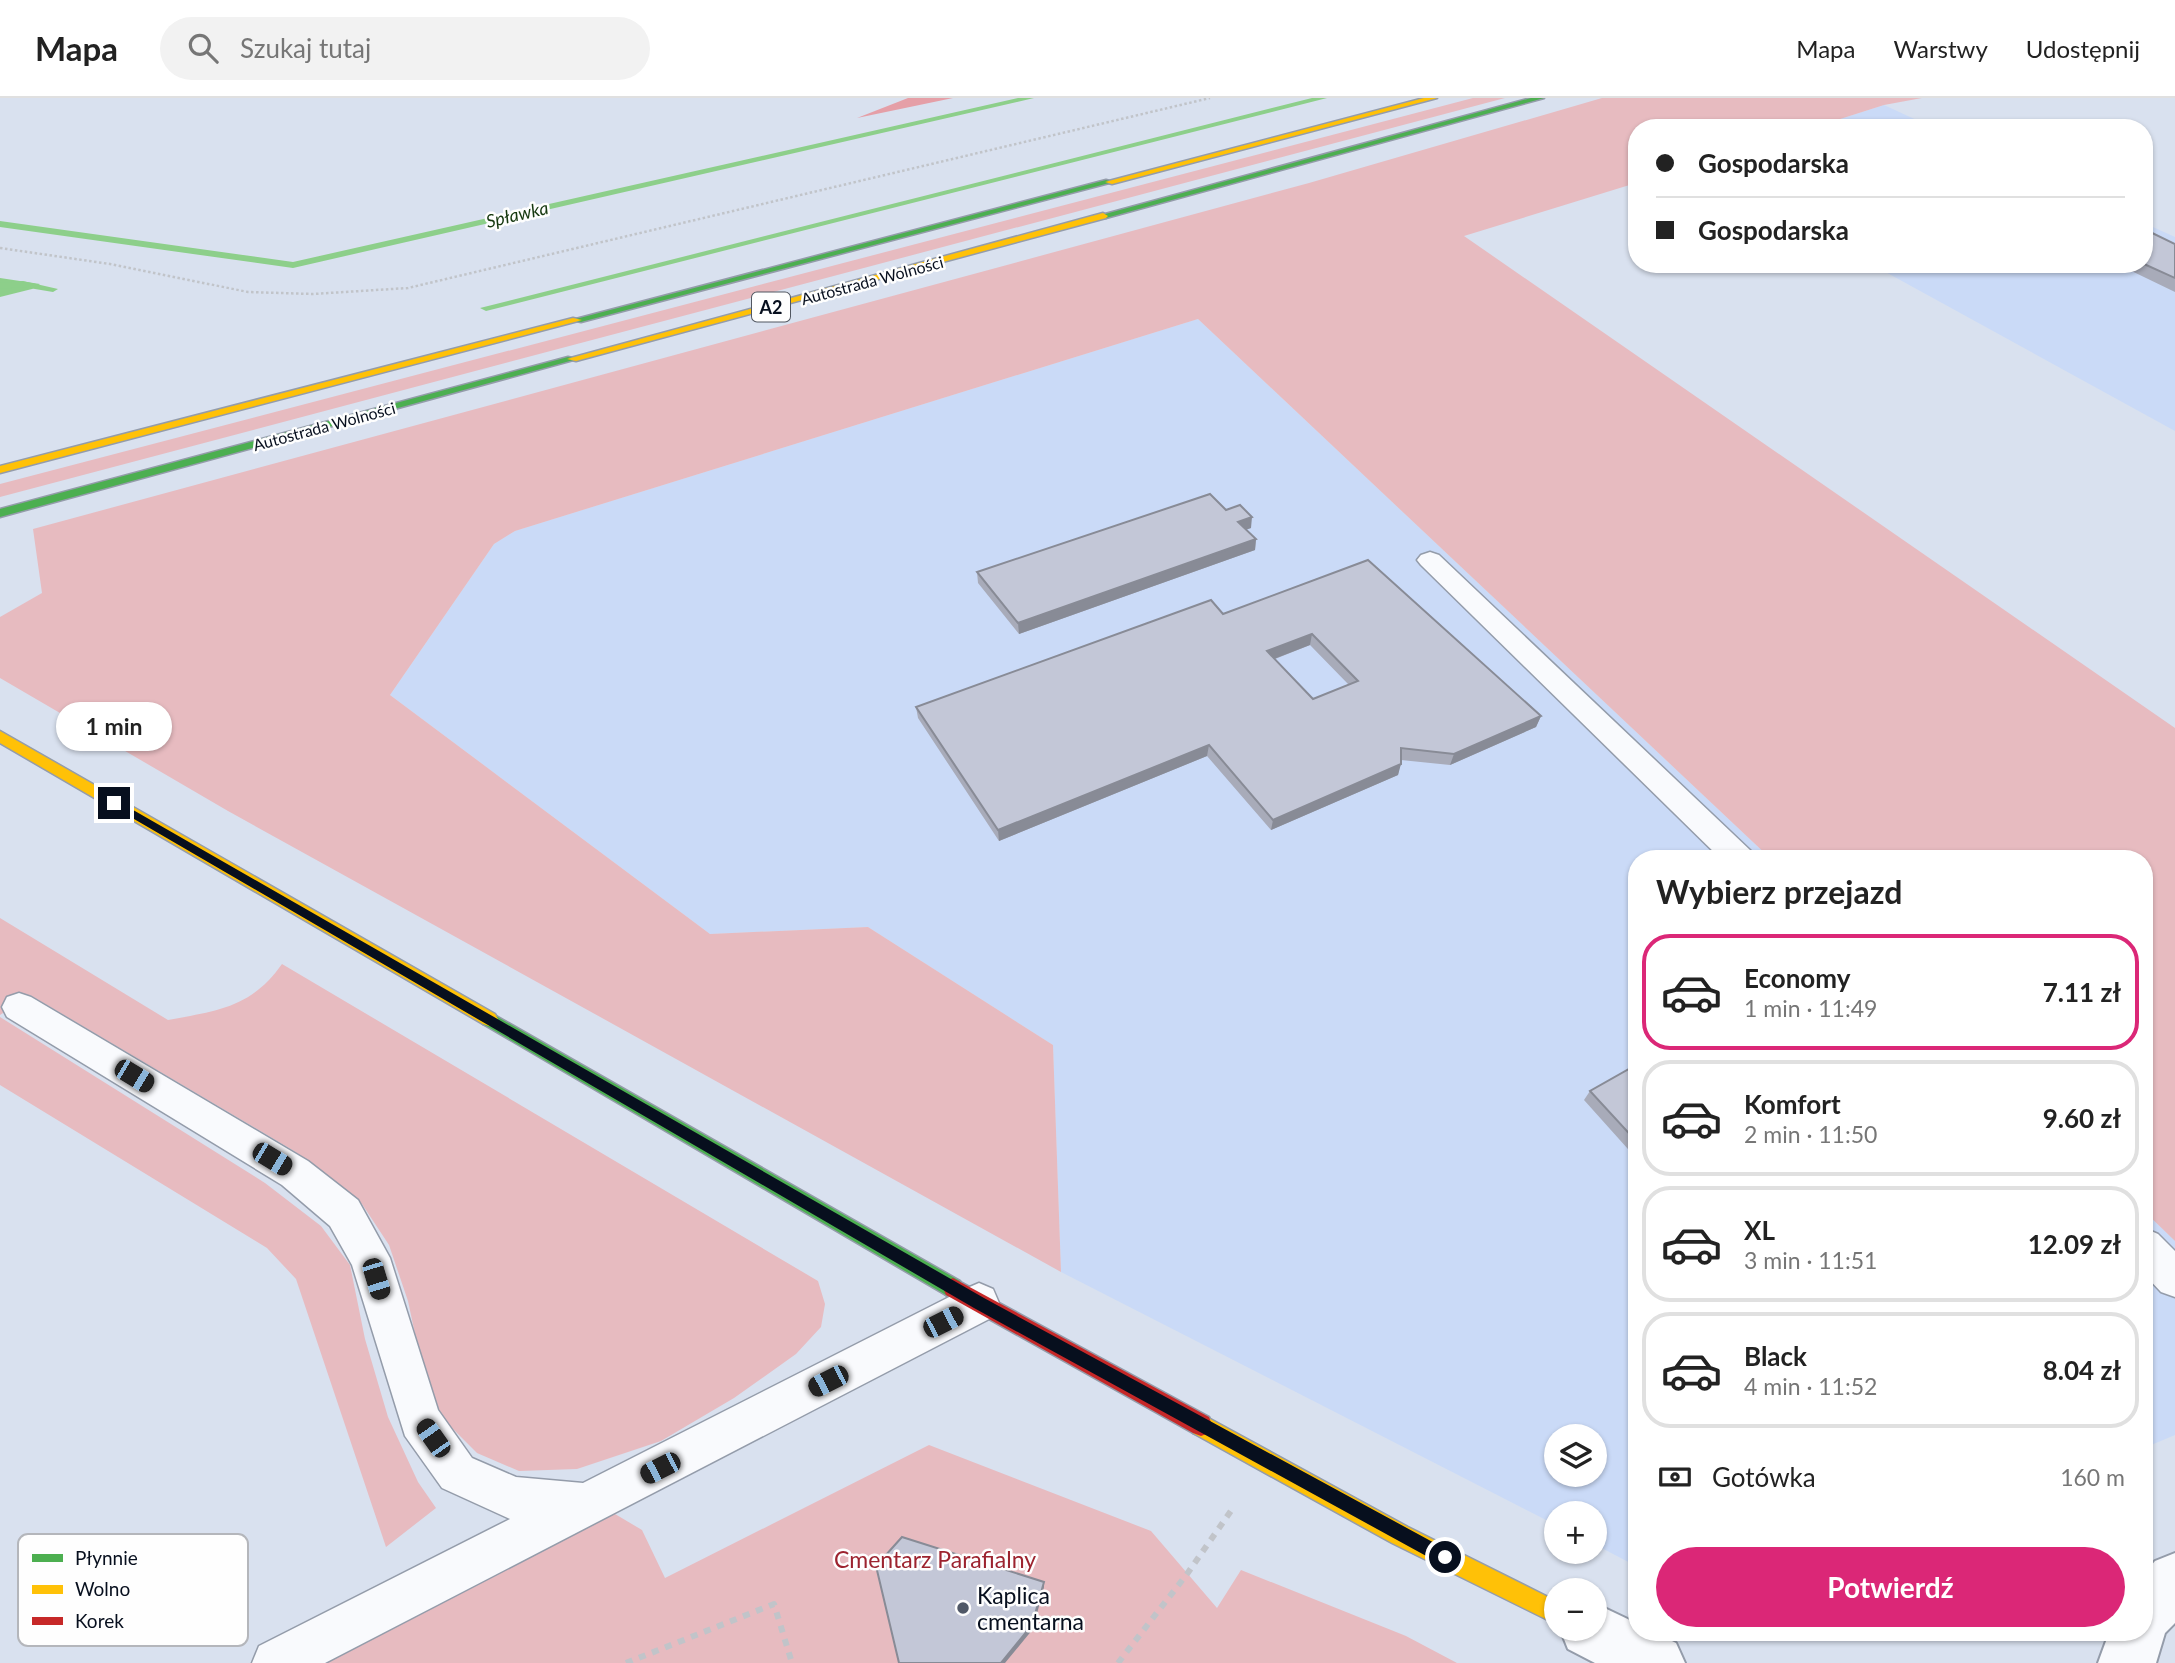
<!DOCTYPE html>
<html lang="pl">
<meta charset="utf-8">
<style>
body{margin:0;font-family:Lato,sans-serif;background:#f2f2f2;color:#222;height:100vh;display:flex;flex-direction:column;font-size:26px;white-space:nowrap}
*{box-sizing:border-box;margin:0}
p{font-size:23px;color:#767676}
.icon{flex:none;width:38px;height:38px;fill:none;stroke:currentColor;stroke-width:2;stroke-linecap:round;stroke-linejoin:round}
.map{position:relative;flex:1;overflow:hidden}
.sheet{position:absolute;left:1628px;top:752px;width:525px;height:791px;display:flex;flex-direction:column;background:#fff;border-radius:28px;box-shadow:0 2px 5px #0004}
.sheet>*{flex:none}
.banner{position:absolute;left:1628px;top:21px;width:525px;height:154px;border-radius:28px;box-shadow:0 2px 5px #0004;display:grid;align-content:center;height:154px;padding:0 28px;background:#fff}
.buttons{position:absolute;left:1544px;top:1326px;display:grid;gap:14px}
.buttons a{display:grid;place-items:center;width:63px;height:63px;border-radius:50%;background:#fff;box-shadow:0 2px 5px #0004;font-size:35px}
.end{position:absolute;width:32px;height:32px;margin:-16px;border:9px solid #070f1e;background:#fff;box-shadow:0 0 0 4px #fff}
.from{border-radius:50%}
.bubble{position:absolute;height:49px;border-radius:24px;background:#fff;box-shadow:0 2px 5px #0004;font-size:23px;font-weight:700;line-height:49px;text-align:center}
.car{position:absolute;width:21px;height:42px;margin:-21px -10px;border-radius:9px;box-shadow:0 0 5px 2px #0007;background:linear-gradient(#222 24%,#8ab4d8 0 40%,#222 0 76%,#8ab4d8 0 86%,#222 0)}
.banner b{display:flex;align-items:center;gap:24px;height:66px;font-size:26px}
.banner b+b{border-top:2px solid #e0e0e0}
.banner i{width:18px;height:18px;background:#222}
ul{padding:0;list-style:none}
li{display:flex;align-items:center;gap:21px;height:116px;margin:0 14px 10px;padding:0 14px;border:4px solid #e0e0e0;border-radius:28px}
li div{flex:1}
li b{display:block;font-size:26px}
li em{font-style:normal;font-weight:700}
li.current{border-color:#db2777}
li>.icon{width:63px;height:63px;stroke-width:1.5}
h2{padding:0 28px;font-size:32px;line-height:84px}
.pay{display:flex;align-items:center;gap:18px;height:77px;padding:0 28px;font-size:26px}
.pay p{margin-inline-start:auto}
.primary-button{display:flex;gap:14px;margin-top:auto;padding:14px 28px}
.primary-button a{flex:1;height:80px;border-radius:42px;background:#db2777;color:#fff;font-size:28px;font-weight:700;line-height:80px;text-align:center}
header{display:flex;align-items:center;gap:42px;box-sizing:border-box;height:98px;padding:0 35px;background:#fff;border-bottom:2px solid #e0e0e0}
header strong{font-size:33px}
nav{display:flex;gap:38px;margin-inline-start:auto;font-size:24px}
.search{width:490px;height:63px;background:#f2f2f2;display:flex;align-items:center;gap:18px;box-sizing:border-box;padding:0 24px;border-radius:38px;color:#767676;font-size:26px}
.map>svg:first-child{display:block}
</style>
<header>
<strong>Mapa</strong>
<div class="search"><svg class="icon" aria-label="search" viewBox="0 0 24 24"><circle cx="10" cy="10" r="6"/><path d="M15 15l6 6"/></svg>Szukaj tutaj</div>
<nav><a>Mapa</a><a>Warstwy</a><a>Udostępnij</a></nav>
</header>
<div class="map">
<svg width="2175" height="1565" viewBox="0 0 2175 1565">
<rect width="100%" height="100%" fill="#d9e1ef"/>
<path fill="#cadaf7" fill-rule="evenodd" d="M1884,7L1934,30H1812Z
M2144,125L2175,139V333L1871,166H2144Z
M1198,221L1771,761H1636V1468L1594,1446V1416H1556V1427L1061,1174L1053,947L868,829L710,836L390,597L494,446L515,433ZM1556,1339H1594V1377H1556Z
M2144,1113L2175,1143V1337L2144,1350Z"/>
<path fill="#e7bbc0" d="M1473,0H1505L0,399V386Z
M1602,0H1922L1884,7L1812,30H1636V85L1464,138L2175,630V1143L2144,1113V761H1771L1198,221L515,433L494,446L390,597L710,836L868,829L1053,947L1061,1174L228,713L0,580V519L42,495L33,431L1309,85Z
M0,820L168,922C217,913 251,910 282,866L818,1183L825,1206L821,1229L796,1256L734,1300L661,1343L577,1371L519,1373L477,1355L439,1317L421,1264L408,1203L389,1147L362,1106L294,1053L30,897L0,917Z
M0,919L265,1085L321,1128L350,1167L365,1241L388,1319L418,1384L436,1410L386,1449L296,1181L267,1150L0,987Z
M929,1347L1151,1433L1217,1510L1241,1472L1406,1538L1457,1565H320L593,1423L615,1416L642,1432L665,1480Z"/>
<path fill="#e59fa7" d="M908,0H953L857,20Z"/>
<path fill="#8dcf8a" d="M0,180L40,186L32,191L0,199Z"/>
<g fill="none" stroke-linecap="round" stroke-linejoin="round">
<path fill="#8dcf8a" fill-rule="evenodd" d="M1018,0H1034L293,170L0,129V123L293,164Z
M1312,0H1327L486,213L480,210Z
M23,183L58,191L53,194L23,189L0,191V185Z"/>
<g stroke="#949caa" stroke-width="3">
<path id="lane" d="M1430,454L1439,457L1751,753L1755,761H1721L1421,467L1417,462L1421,457Z
M19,895L31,899L308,1063L358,1102L390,1160L438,1312L472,1360L516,1379L583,1385L965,1191L979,1185L993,1191L999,1205L993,1219L325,1565H252L259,1548L510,1421L442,1390L405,1338L352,1167L330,1128L282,1087L7,919L2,909L7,899Z
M2144,1130L2158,1136L2175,1153V1199L2161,1194L2144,1176Z"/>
</g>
<g stroke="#949caa" stroke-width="4">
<path id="street" d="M2175,1455V1525L2165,1535L2156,1565H2098L2109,1535H2144V1476L2155,1463Z
M1594,1505L1636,1525V1535H1656L1676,1545L1685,1565H1595L1568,1551L1560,1531H1594Z"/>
</g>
<g stroke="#949caa" stroke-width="3">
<path id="fast" d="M1531,0H1544L1106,120L1098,118Z
M1106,82L1113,84L581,224L572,222Z
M568,259L577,261L0,419V411Z
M489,914L960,1183L963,1190L960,1197L953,1200L946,1197L483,926L480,921L483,916Z"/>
</g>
<g stroke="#949caa" stroke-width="3">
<path id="slow" d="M1424,0H1437L1112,86L1105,84Z
M1103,115L1108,118L1106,120L576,263L567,261Z
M573,220L582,222L0,375V368Z
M0,633L495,916L498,921L495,926L489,928L483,926L0,645Z
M1201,1316L1408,1429L1556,1503V1526L1392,1445L1193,1335L1190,1327L1193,1319Z"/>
</g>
<g stroke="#949caa" stroke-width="3">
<path id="jam" d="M953,1180L1209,1319L1212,1327L1209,1335L1201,1338L1193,1335L946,1197L943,1190L946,1183Z"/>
</g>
<path stroke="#c1c4c9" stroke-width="2.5" stroke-dasharray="2.5 2.5" stroke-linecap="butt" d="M0,150L110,166L248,194L313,196L408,190L1210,0"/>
<path stroke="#c1c4c9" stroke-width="6" stroke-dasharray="7 7" stroke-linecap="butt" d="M626,1565L774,1506L792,1565
M1118,1565L1187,1476L1233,1410"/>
<use href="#lane" fill="#f9fafd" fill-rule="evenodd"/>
<use href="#street" fill="#f9fafd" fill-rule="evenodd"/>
<use href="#fast" fill="#4caf50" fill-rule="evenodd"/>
<use href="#slow" fill="#ffc107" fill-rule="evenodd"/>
<use href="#jam" fill="#c62828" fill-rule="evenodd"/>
</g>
<path fill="#a8abb9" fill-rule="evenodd" d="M2144,131L2175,146V194L2117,166H2144Z
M1226,412L1251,430L1246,431L1256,441L1255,452L1019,536L978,485L977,474Z
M1368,462L1541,618L1536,629L1450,667L1401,662L1398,677L1271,732L1207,658L999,743L918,620L916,609L1223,516ZM1310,547L1349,587L1313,601L1275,561Z
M1636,967V1060L1584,1002L1590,993Z"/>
<path fill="#888b96" d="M1252,419L1251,430L1237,435L1238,424Z
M1256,441L1255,452L1019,536L1018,525Z
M1312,536L1310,547L1266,564L1267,553Z
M1541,618L1536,629L1450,667L1454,656Z
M1209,647L1207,658L999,743L998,732Z
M1401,666L1398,677L1271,732L1273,722Z
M1044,1484V1489L1033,1531L1005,1565H1001Z"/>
<path fill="#c3c7d7" stroke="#888b96" stroke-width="2" fill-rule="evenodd" d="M2144,131L2175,146V180L2144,166Z
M1210,396L1226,412L1240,407L1252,419L1238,424L1256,441L1018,525L977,474Z
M1368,462L1541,618L1454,656L1401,650V666L1273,722L1209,647L998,732L916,609L1211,502L1223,516ZM1312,536L1358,583L1313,601L1267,553Z
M1636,967V1043L1590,993Z
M902,1439L1044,1484L1032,1527L1001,1565H899L876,1468Z"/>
<path fill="#070f1e" d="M114,701L984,1200L1451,1454L1453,1459L1451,1465L1445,1467L1439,1465L974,1210L110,707V702Z"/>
<circle fill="#505867" stroke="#fefefe" stroke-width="2.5" cx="963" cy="1510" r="7"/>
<g text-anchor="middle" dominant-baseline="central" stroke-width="5" stroke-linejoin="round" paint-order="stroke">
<g font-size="16" fill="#070f1e" stroke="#fefefe">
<text transform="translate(872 182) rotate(-15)">Autostrada Wolności</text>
<text transform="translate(324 328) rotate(-15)">Autostrada Wolności</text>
</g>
<g font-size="18" font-style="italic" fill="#15380f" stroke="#fefefe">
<text transform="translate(517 116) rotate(-13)">Spławka</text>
</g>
<rect fill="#fefefe" stroke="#515761" stroke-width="2" x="752" y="194.5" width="38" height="29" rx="5"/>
<g font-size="18" font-weight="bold" fill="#070f1e">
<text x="771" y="209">A2</text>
</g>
<g font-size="23" fill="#9c232f" stroke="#fefefe">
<text x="935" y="1461">Cmentarz Parafialny</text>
</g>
<g font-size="23" fill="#070f1e" stroke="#fefefe" text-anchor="start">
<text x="977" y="1497">Kaplica<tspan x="977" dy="26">cmentarna</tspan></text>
</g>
</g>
<rect x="18" y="1436" width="230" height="112" rx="10" fill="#fefefe" stroke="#b4b6bb" stroke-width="2"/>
<rect x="32" y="1456" width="31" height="8" fill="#4caf50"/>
<rect x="32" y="1487" width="31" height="9" fill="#ffc107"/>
<rect x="32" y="1519" width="31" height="8" fill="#c62828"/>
<g font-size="19" fill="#070f1e">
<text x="75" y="1467">Płynnie</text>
<text x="75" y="1498">Wolno</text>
<text x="75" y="1530">Korek</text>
</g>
</svg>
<div class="buttons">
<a><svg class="icon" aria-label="layers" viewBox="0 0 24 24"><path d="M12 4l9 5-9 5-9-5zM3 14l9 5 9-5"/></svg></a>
<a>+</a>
<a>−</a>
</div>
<i class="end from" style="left:1445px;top:1459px"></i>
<i class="end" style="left:114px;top:705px"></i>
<div class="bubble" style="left:56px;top:604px;width:116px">1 min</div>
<i class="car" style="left:134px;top:978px;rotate:121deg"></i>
<i class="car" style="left:272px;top:1061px;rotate:121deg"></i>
<i class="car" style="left:376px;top:1181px;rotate:163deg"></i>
<i class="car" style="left:943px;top:1224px;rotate:63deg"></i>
<i class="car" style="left:828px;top:1283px;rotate:243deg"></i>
<i class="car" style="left:433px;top:1340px;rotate:325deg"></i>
<i class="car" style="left:660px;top:1370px;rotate:243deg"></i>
<div class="banner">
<b><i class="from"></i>Gospodarska</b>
<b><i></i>Gospodarska</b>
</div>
<section class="sheet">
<h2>Wybierz przejazd</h2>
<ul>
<li class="current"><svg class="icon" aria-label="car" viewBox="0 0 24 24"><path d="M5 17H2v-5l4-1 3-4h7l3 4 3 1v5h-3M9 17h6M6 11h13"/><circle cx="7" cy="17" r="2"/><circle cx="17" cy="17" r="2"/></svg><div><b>Economy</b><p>1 min · 11:49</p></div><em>7.11 zł</em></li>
<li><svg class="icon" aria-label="car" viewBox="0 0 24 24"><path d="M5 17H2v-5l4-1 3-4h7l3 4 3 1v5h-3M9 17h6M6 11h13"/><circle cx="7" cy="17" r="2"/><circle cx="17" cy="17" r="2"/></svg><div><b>Komfort</b><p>2 min · 11:50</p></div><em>9.60 zł</em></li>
<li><svg class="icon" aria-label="car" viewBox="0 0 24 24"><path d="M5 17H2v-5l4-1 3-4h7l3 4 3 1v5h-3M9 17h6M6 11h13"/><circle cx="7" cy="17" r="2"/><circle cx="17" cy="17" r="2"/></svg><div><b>XL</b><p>3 min · 11:51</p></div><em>12.09 zł</em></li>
<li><svg class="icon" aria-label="car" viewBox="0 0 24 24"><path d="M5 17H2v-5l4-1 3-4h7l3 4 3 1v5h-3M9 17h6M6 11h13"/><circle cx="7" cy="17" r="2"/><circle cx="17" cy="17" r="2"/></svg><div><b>Black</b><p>4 min · 11:52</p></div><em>8.04 zł</em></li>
</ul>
<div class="pay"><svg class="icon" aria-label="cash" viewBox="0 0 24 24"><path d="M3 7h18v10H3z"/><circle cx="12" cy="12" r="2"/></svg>Gotówka<p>160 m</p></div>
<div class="primary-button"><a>Potwierdź</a></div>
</section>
</div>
